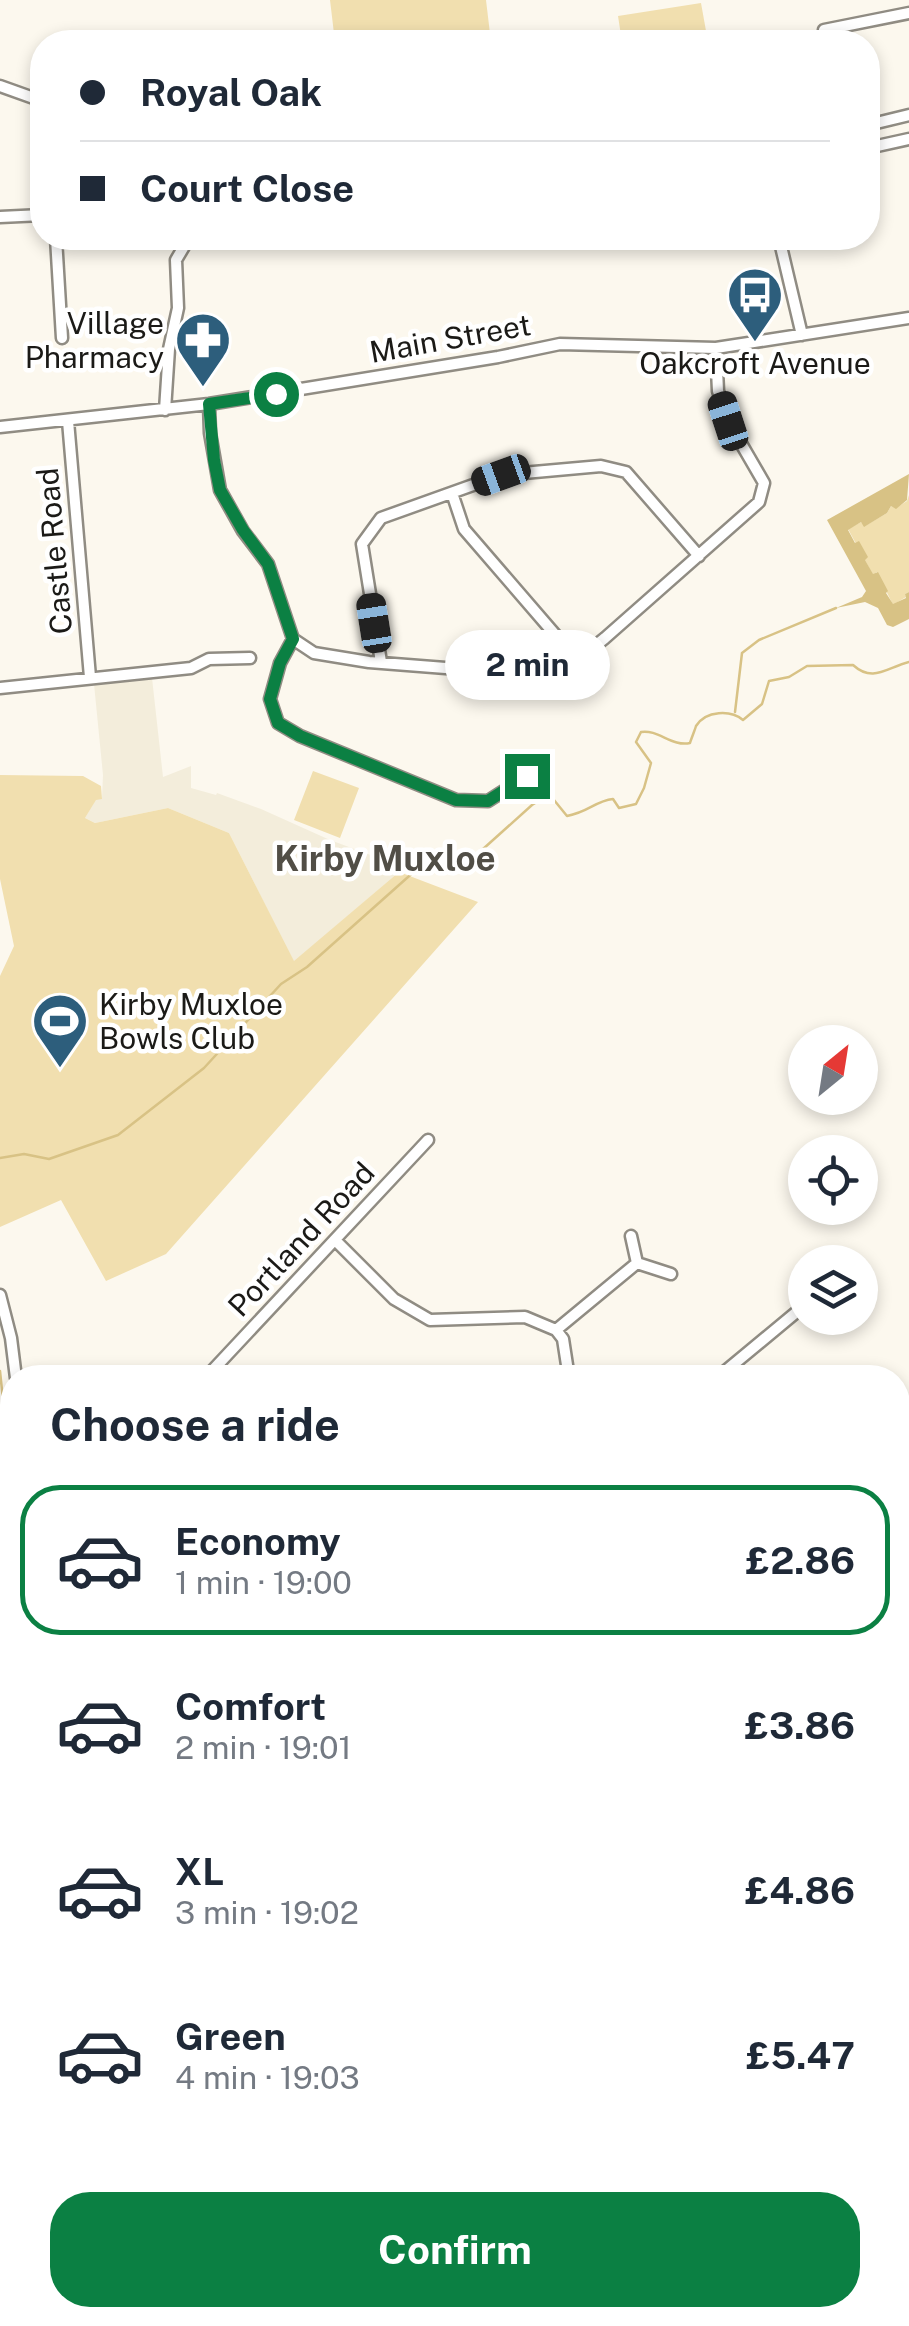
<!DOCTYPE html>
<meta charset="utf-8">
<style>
body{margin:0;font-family:"Public Sans",sans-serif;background:#f6f6f7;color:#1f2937;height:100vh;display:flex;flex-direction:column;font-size:38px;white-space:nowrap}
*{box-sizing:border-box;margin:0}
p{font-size:32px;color:#747a83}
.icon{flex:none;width:55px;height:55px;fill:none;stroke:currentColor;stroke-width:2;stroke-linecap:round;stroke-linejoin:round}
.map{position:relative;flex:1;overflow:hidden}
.drawer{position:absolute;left:0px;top:1365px;width:910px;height:962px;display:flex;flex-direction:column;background:#fff;border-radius:40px 40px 0 0;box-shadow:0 5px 15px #0003}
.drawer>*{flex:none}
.top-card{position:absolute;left:30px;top:30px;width:850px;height:220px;border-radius:40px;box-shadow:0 5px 15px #0003;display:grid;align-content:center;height:220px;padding:0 50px;background:#fff}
.needle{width:65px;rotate:30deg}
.tools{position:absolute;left:788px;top:1025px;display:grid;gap:20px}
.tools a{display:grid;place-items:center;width:90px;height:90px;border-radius:50%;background:#fff;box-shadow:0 5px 15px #0003;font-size:50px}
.end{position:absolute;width:45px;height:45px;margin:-22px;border:12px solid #0b8043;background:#fff;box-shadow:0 0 0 5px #fff}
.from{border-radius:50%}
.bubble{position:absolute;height:70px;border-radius:35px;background:#fff;box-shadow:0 5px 15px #0003;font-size:32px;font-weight:700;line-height:70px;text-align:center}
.car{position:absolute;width:30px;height:60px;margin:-30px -15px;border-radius:12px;box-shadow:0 0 8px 2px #0007;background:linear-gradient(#222 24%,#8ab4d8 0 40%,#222 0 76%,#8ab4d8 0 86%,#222 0)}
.top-card b{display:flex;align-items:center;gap:35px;height:95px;font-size:38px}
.top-card b+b{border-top:2px solid #e0e1e3}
.top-card i{width:25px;height:25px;background:#1f2937}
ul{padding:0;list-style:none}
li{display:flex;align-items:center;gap:30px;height:150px;margin:0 20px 15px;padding:0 30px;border:5px solid transparent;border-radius:40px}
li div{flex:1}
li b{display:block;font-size:38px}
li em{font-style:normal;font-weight:700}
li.current{border-color:#0b8043}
li>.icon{width:90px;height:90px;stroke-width:1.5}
h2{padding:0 50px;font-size:45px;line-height:120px}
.button{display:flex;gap:20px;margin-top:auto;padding:20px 50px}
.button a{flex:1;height:115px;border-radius:40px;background:#0b8043;color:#fff;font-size:40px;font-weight:700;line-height:115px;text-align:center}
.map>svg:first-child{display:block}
</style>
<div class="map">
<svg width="909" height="2326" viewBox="0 0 909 2326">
<rect width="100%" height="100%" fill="#fcf8ee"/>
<path fill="#f3eddb" d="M152,678L163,777L191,766V788L216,795L217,793L261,809L330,840L395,864L399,872L294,962L229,833L168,808L95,823L85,818L96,799L102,798L103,775L94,684Z"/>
<path fill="#f1dfaf" d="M330,0H486L491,42H335Z
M701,3L708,42H622L618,16Z
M909,495V592L905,594L906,597L893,605L877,572L873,575L848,529L861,522L865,526L887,513L891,506L896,508L907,501Z
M313,771L359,788L340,838L294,820Z
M0,775L83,776L101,786L102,799L96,800L85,818L95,823L168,808L229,833L294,961L399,872L478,902L166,1254L106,1281L61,1200L0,1227V976L14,946L0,879Z"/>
<path fill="#d8c285" d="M909,474L907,500L896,509L891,506L887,513L864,527L861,522L848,530L855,543L859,541L868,557L865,560L873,574L878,572L888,591L886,593L893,604L906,598L905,594L909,592V619L893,627L887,625L878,608L865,602L836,608L862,597L866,591L827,520Z"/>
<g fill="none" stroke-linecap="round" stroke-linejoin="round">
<path stroke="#d8c285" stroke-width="2.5" d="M735,712L742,653L759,640L836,608
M0,1158L24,1154L49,1159L118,1135L204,1068L281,984L307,967L417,869L473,858L532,805L545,797L554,800L567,816C589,812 595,801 613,799L619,808L636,804L644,788L651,763L636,742L641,732C658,729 672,747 690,743C690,742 696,727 696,726C706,710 731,710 743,720L762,704L769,681L789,677L807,666L853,665C873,683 886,668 909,662
M0,1371L6,1429"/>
<g stroke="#908c83" stroke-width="15">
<path id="minor" d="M824,30L909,13
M0,86L42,101
M868,125L909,115
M868,148L909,139
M0,217L42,215
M56,238L62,338
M779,238L802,335
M209,404L210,433L220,490L243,531L268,564L293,639
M165,410L169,349L178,308L176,260L189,238
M68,421L90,677
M0,427L209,404L498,357L560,344L716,348L909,318
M452,493L464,529L577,660
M293,639L314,653L369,662L471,670L524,680H553L605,638L759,502L764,483L728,421L718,391L716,348
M293,639L280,663L270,699L278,723L300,736L456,800L488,801L527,776
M381,662L362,544L381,518L501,475L601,466L626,472L699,556
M0,688L191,668L209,659L250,658
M335,1240L394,1299L430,1320L525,1317L556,1330L563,1339L569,1378
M637,1263L671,1274
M0,1295L11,1338L16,1378
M556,1330L637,1263L631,1236
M211,1372L428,1140
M191,1378L211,1372L234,1378
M717,1378L805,1305
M0,1436L2,1459
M898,1461L909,1464
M0,1523L12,1521
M0,2011L12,2016
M0,2054L12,2036
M0,2300L12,2286
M327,2315L331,2326
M569,2315L577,2326"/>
</g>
<use href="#minor" stroke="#fff" stroke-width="10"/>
<g stroke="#55534e" stroke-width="6">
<path id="rail" d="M0,1720L12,1736
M898,2315L909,2318"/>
</g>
<use href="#rail" stroke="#fff" stroke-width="2.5" stroke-dasharray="8" stroke-linecap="butt"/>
</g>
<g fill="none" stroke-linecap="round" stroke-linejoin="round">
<path stroke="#0b8043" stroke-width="12" d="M276,394L209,404L214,460L220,490L243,530L268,564L293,639L280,663L270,699L278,723L300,736L456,800L488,801L527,776"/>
</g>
<defs>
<g id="bus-pin" transform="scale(2.875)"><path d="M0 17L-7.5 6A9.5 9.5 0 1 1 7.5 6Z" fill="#2d5e7c" stroke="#fff"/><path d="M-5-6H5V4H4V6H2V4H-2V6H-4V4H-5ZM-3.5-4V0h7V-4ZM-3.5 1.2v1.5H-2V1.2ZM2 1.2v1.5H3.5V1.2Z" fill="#fff"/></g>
<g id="pharmacy-pin" transform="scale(2.875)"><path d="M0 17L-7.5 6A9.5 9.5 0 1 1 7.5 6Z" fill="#2d5e7c" stroke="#fff"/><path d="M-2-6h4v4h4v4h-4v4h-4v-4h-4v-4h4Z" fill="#fff"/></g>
<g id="stadium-pin" transform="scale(2.875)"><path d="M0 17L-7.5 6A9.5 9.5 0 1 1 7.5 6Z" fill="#2d5e7c" stroke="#fff"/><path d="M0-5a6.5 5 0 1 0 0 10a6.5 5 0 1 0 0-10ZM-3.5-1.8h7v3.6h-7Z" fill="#fff"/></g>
</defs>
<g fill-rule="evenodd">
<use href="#bus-pin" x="755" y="295"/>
<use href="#pharmacy-pin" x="203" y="340"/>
<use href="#stadium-pin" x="60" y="1021"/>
</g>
<g text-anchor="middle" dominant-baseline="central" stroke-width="9" stroke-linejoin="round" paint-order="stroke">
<g font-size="30" fill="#1b1a17" stroke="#fff" text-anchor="end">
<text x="164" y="323">Village<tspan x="164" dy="34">Pharmacy</tspan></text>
<text x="755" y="363" text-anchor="middle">Oakcroft Avenue</text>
<text x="99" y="1004" text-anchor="start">Kirby Muxloe<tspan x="99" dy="34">Bowls Club</tspan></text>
</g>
<g font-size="30" fill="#1b1a17" stroke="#fff">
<text transform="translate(450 338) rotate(-10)">Main Street</text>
<text transform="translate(54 551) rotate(-95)">Castle Road</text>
<text transform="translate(301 1239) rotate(-47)">Portland Road</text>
</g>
<g font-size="35" font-weight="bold" fill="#514e46" stroke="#fff">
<text x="385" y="858">Kirby Muxloe</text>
</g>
</g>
</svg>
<div class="tools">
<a><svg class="needle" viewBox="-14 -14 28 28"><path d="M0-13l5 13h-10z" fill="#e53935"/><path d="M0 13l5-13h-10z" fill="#747a83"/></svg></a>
<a><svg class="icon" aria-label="locate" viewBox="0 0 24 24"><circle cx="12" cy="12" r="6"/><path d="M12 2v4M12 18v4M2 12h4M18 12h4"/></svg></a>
<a><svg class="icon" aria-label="layers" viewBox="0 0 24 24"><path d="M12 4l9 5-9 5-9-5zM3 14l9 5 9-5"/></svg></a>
</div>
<i class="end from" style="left:276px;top:394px"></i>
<i class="end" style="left:527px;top:776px"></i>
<div class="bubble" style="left:445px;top:630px;width:165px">2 min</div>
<i class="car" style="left:728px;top:421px;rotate:342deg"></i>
<i class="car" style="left:501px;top:475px;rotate:250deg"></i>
<i class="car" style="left:374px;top:623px;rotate:351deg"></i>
<div class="top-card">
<b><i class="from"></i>Royal Oak</b>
<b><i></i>Court Close</b>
</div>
<section class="drawer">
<h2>Choose a ride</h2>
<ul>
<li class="current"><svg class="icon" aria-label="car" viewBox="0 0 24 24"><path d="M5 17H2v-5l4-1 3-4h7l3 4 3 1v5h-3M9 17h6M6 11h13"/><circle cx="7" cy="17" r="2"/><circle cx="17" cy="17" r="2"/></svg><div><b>Economy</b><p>1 min · 19:00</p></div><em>£2.86</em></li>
<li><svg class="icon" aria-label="car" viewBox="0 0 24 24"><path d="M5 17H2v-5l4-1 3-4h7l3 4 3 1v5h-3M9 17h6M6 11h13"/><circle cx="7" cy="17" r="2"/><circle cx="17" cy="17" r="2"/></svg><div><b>Comfort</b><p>2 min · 19:01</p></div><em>£3.86</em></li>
<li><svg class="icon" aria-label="car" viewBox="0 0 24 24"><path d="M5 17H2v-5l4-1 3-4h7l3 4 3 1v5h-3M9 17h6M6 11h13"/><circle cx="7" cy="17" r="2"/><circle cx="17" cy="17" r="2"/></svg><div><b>XL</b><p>3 min · 19:02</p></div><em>£4.86</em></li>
<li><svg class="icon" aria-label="car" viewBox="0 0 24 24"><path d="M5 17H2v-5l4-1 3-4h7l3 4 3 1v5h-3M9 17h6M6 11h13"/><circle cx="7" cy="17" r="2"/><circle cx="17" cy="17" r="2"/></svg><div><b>Green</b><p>4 min · 19:03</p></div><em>£5.47</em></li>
</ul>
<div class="button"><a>Confirm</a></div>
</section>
</div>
